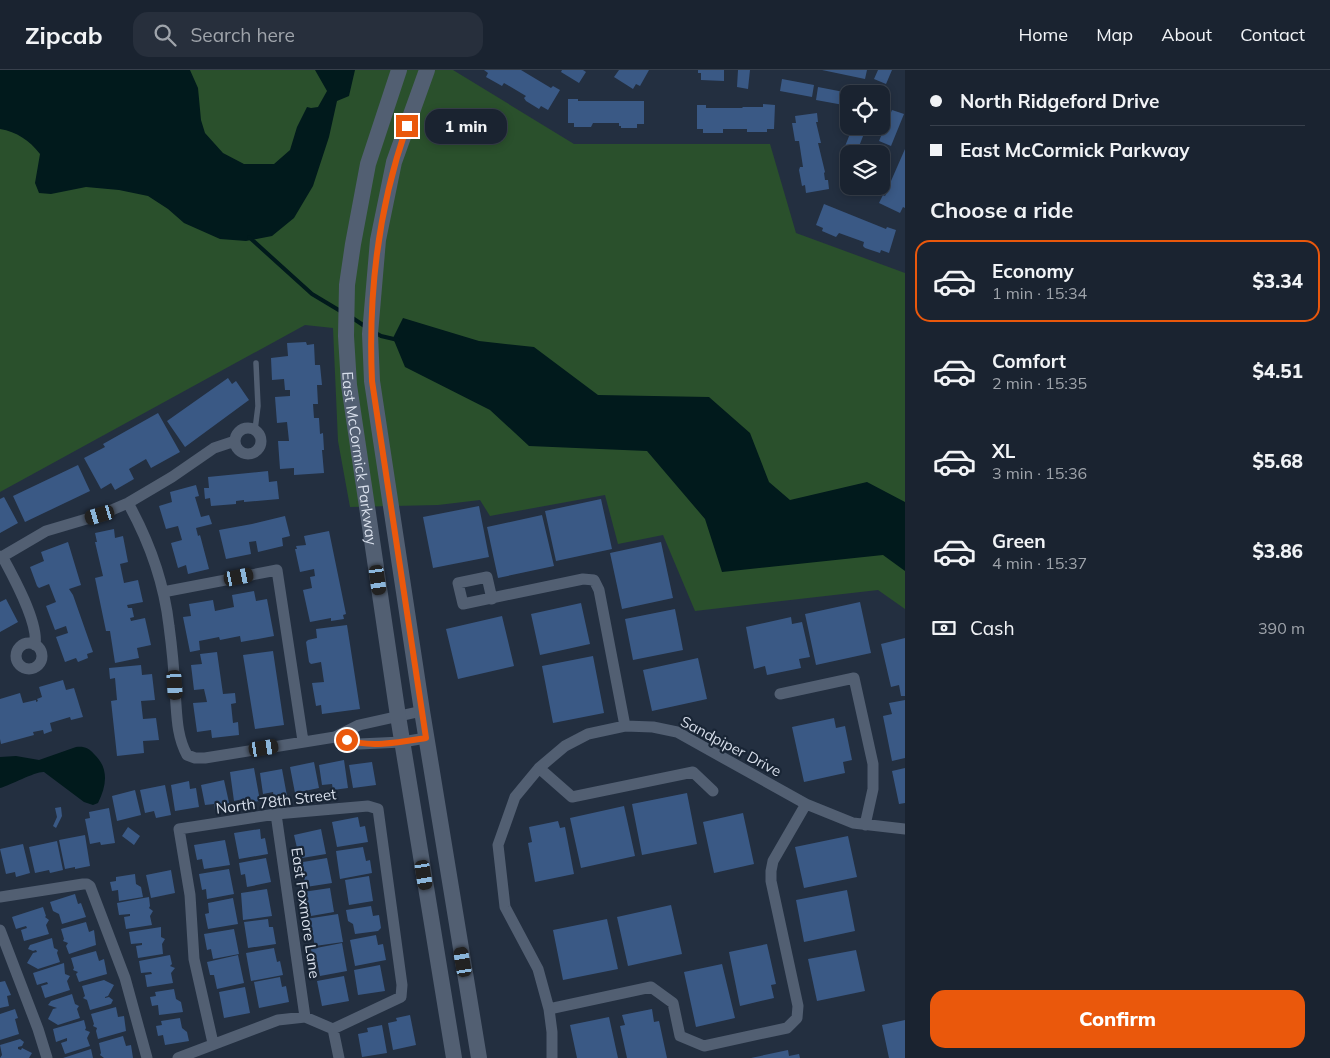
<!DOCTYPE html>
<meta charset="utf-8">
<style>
body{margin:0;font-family:Mulish,sans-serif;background:#272f3c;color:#f1f3f6;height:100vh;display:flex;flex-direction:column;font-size:19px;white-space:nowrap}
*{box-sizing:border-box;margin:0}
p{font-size:16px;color:#9fa4ab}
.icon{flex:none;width:28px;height:28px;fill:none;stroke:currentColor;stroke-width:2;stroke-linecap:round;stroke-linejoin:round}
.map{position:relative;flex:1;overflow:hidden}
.side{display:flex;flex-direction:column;background:#1a2330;width:425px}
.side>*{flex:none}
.banner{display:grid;align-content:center;height:110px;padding:0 25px;background:#1a2330}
.controls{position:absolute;left:840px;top:15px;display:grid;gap:10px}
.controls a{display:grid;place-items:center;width:50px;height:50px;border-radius:10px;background:#1a2330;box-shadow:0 2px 8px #0003,0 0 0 1px #38404c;font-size:25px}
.end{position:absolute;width:22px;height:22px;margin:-11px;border:6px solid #ea580c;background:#fff;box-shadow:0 0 0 2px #fff}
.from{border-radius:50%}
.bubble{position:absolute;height:35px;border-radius:15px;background:#1a2330;box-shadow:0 2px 8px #0003,0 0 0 1px #38404c;font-size:16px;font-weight:800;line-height:35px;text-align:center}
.car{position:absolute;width:15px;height:30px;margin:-15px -8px;border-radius:6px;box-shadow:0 0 4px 1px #0007;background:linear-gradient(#222 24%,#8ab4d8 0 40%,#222 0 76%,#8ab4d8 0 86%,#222 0)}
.banner b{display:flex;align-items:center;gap:18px;height:48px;font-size:19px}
.banner b+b{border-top:1px solid #38404c}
.banner i{width:12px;height:12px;background:#f1f3f6}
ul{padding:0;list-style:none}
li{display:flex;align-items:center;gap:15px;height:82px;margin:0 10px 8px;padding:0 15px;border:2px solid transparent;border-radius:15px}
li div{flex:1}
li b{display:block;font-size:19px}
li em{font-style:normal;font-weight:800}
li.active{border-color:#ea580c}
li>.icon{width:45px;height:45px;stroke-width:1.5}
h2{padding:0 25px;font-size:22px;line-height:60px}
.pay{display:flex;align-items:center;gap:12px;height:55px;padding:0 25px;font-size:19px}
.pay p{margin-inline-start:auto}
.button{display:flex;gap:10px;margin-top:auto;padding:10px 25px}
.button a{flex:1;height:58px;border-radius:15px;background:#ea580c;color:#fff;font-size:20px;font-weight:800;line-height:58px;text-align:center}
header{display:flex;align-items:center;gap:30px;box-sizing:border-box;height:70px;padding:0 25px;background:#1a2330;border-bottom:1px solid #38404c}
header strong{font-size:24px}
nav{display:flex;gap:28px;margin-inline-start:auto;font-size:18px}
.search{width:350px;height:45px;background:#272f3c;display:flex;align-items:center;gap:12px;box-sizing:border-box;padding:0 18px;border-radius:15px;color:#9fa4ab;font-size:19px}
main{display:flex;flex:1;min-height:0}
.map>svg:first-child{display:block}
</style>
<header>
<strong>Zipcab</strong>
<div class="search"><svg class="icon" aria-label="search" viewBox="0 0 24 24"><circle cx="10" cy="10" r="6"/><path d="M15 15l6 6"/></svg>Search here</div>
<nav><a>Home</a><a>Map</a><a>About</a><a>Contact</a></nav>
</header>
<main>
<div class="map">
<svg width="905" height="988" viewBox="0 0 905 988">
<rect width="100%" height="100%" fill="#232f40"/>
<path fill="#2a502c" d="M0,0H453L574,74H770L796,163L905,203V539L878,520L695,541L663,465L618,474L605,425L490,446L480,430L438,435L350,437L338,371L333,258L305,255L0,422Z"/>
<path fill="#011a1c" d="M0,0H190L198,18L201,50L205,63L223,83L244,94H274L290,80L297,57L307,37L311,38L318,37L327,21L315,0H355L349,26L337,31L329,67L313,116L294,148L272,166L246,171L220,169L184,153L168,139L148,126L119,120L86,117L51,124L39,123L35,113L40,84C29,70 17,62 0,59Z
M403,248L479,271L534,277L598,325L709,327L750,363L769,412L790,430L867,412L905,432V501L883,485L722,502L705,449L647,381L529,376L490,340L405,297L393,268Z
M76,677C84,676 89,678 94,684C109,698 107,715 98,733L93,735L84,732L44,702C36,701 11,715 0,718V687L16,686L39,690Z"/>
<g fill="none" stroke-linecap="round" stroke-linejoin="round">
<path stroke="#011a1c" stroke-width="4" d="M249,167L312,224L342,242
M351,247L366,257
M374,262L381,266L398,270"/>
</g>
<path fill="#3a5985" d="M484,0H521L551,18L553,16L560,20L548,40L541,36L539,39L526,31L524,28L526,26L504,13L502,16L486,7L488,3Z
M562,0H583L586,2L579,13L561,2Z
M619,0H649L640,16L636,14L633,19L614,7Z
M698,0H724V11L701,10V3H698Z
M738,0H750L748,19L737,17Z
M822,0H867L865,9Z
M878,0H892L886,14L874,9Z
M782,9L814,15L812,27L780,21Z
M818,17L849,23V36L816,30Z
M568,29H578V31H644V54H637V58H621V56H619V53H593L591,57H574V53H568Z
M763,34L775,35L774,59H767V62H747V59H723V63H703V59H697V35H706V38H742L743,37H763Z
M892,40L904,44L891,76L879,71Z
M817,43L818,52H816L821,73H818L825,102L824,103L825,110H828L829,119L806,123L805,115L802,116L799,100L800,97H803L799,71H795L792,53H796L795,46Z
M470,51L474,58L465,63L461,56Z
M853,56H867L856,84H849V86L842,84Z
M877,75L889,80L881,97V84H873Z
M905,79V138L903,137L900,143L879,133L883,125L885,126L888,120L884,118L887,110L891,111Z
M824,134L886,159L887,157L896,160L889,183L881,180L880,183L865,178L863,176L864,172L839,163L836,167L822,161L823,158L816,155Z
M306,272L307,275L314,274L315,295H320L322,315H317L318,334H313L314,348H319L320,364L323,363L324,380H322L324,403L294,405V398L280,399L278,371H289L287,352L277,353L275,327L290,326V320H285L284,309L272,310L271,288L288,286L287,273Z
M228,308L232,314L236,311L249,330L185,377L167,351Z
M158,343L180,382L151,398L146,389L129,399L134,409L115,420L111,413L101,419L84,388L105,377L103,374Z
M78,395L90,421L25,452L13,426Z
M268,401L269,412L277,411L279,429L244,432V430L236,431V434L211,436L210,428L205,429L204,418H209L208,407Z
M196,415L199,426L195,427L201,447L209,445L212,454L196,458L198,466L200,465L209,499L188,504L186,495L178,498L171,473L182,470L178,456L166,459L159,436L172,432L170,422Z
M4,427L18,453L0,463V429Z
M601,429L612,479L556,491L545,441Z
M479,436L489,487L433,498L423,447Z
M542,445L554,496L498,508L487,457Z
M285,446L290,466L282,468L283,476L258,482L256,471L249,472L251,484L226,489L219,460L252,454Z
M114,459L115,468L123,466L128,492L120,494L124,513L138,510L143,532L127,535L128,538H132L134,547L130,548L131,551L145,548L151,575L137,578L139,588L115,593L110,561H106L95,508L103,506L95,472H97L95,463Z
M329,461L346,544L343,545L344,549L331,551V548L310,552L303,520L312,518L310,507L315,506L314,499L300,502L295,479H297L296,476L306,475L304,466Z
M68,472L81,515L69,519L73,525L93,582L87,584L88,588L78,592L76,588L65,592L56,567L68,563L66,556L55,560L46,536L56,532L49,514L39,518L37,516L30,497L44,491L41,482Z
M661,472L673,528L622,539L610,483Z
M254,521L256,531L267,529L274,566L241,572L240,566L220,570L219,567L199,571L200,580L190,582L183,547L191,546L189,534L213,530L215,541L234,537L232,525Z
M6,529L18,552L0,562V532Z
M860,532L871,583L816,595L805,544Z
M581,533L590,574L540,585L531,544Z
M675,539L683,580L633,590L625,549Z
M502,546L514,596L458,609L446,559Z
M791,547L792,554L802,552L810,587L799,589L801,598L767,605L765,596L754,599L746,557Z
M347,555L360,639L322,644L321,635L316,636L312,613L324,612L321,592L311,594L309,592L306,572L308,570L317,568L316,559Z
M905,568V626H901L899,615L891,617L881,574Z
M273,581L284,655L255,659L243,585Z
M217,582L223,624L235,623L236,633L231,634L233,653L238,652L239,665L212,668L211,660L197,662L193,633L207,632L204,619L194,620L191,595L202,594L200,584Z
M593,586L604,643L553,653L542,596Z
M698,588L707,629L652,641L643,600Z
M141,595L142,605L152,604L155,630L141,631L143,649L156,648L159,670L143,671L144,683L117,686L111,631L117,630L115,608L110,609L109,598Z
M63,610L66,620L74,618L83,647L71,650L70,647L50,653L52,661L44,664L43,660L33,662L34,665L1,674L0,669V629L20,623L23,633L36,630V632L38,631L37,629L42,627L39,617Z
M905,630V688L892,691L883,646L892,644L889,633Z
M834,648L836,658L845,656L852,690L843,692L845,703L804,712L792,657Z
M344,690L348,718L333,720L332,714L322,715L319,695Z
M314,692L319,718L295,723L290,697Z
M372,692L376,715L353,718L349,695Z
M254,698L260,731L244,733L243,729L234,731L230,702Z
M905,698V733L899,734L892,701Z
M282,699L287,726L274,728L273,722L263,724L260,703Z
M224,710L230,737L215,740L214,734L205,735L201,715Z
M189,711L190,719L196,718L199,737L175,741L171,715Z
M165,715L171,745L156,748L154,741L145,743L140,720Z
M135,720L141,745L117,751L112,726Z
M687,723L697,774L642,785L632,734Z
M624,736L635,786L581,798L570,748Z
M61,737L62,746L56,758L53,756L57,747L55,738Z
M109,738L115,773L101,775L100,772L90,774L85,749L90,748L89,742Z
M743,743L754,794L714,803L703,752Z
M358,747L360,757L365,756L368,772L337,777L332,752Z
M558,751L560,758L565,757L574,804L535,812L528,773L532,772L529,757Z
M128,757L140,766L134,775L122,766Z
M260,759L261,769L265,768L268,784L239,789L234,763Z
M321,759L326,784L302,788L300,778H297L294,765Z
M85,765L90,796L75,799V797L65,799L59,770Z
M848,766L857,807L804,818L795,777Z
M225,770L230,795L204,799L202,789L197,790L194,775Z
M57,771L63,800L50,803L49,800L35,803L29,777Z
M23,774L30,803L16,807L15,802L6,804L0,779Z
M363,777L366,791L370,790L372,803L340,809L336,781Z
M266,788L271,812L247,817L245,804L241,805L239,793Z
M327,788L332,813L306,817L304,807L300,808L297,793Z
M229,799L234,824L207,829L206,819L202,820L199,804Z
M171,800L175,823L151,828L146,805Z
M135,804L136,814L141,817L143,827L119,831L118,820L112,821L110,812L116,811V807Z
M369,806L373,831L349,835L345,810Z
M330,818L334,842L311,846L309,837L305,838L303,822Z
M267,819L272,846L243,850L241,823Z
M847,820L855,861L804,872L796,830Z
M75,824L78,834L81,833L86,847L62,854L59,844L53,841L50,832Z
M149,827L150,836L149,838L153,841L150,846L152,855L126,859L124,847L130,846V844L119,845L117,833Z
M233,828L238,854L208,859L205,844L209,843L208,833Z
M671,835L682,884L628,896L617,847Z
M371,836L373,846L379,845L381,858L378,861L355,864L353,854L348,851L346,840Z
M43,837L46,846L45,847L49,850L46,855L49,864L24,871L21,860L27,858L26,856L16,859L12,847Z
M338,844L343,872L315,876L312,862L308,863L306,849Z
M268,849L269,857H273L276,874L248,878L244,852Z
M607,849L618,899L563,910L553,860Z
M86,852L89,862L94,860L96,875L69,884L66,876L68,873L63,871L64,869L61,859Z
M161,857V867L165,869L162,874L163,884L138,888L136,876L142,875V873L131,874L129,862Z
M234,859L239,884L213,889L211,879L207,880L204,864Z
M376,865L378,875L383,874L386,890L355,896L350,870Z
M52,868L54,878L58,880L57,883L60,892L38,899L27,893L33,883L37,882L36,880L33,881L28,879L30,875Z
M342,873L347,901L320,906L317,891H313L311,879Z
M767,874L776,914L771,915L774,928L740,936L729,882Z
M274,878L277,892L280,891L283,905L251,911L246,883Z
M856,880L865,921L817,931L808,889Z
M96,881L99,891L104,889L107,904L79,912L76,904L78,902L73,900L74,898L71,888Z
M170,885L172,894L170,896L175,898L171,903L173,913L147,917L145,905L152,904L151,902L141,903L139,891Z
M238,885L244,913L217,919L214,905H210L207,892Z
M64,893L65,904L70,906L67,911L70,920L45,928L41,916L48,914L47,912L37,915L33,903Z
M722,894L735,948L696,957L684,902Z
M380,895L385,921L358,925L354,900Z
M344,906L349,931L322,936L317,911Z
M280,907L282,917L286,916L289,932L259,938L254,912Z
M104,910L114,915L108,926L105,927V928L109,927L113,930L111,934L90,940L87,930L83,928L85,926L82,916Z
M5,911L11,925L7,926L9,936L0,938V912Z
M245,917L250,943L224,948L219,922Z
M174,919L176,929L181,932L183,942L159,945L158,935L152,936L150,927L156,926L155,922Z
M72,924L75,934L79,936L77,939L80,948L58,955L48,949L53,939L57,938L48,935L51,931Z
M116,937L118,947L124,946L126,961L98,969L96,961L97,958L93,956L94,954L91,944Z
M15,939L18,948L15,949L19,964L0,970V944Z
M652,939L654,952L659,951L667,988H627L620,956L625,955L622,945Z
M410,945L416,975L393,980L388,953L397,951L396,948Z
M609,947L618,988H577L570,955Z
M180,948L182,958L187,962L189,971L165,975L163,965L158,966L156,956L162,955L161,951Z
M84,950L86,958L85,960L90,962L87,968L90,976L65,984L61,973L67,971V968L56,972L53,959Z
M905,950V988H889L882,955Z
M382,955L387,983L362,987L358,964L368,962L367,958Z
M123,966L126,976L131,975L133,988H104L100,985L101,983L99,973Z
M20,969L24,972L22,976L18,977V979L21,980L22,978L32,983L29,988H0L2,985L0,975Z
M91,979L93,988H63Z
M788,980L789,986L799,984L800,988H751Z"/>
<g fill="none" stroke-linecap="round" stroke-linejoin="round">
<path stroke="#525f72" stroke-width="5.5" d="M255,360L258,336L256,293"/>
<path stroke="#525f72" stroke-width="11" d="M235 371a13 13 0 1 1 26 0a13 13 0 1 1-26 0Z
M128,433C149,471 164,512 169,556C172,578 174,599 175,621C177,643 176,665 187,685L195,688H205L335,667L359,674L402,672L426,668
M2,486C13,506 39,553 35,575
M0,488L46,461L100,445L128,433L172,407L214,378L235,371
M163,522L277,500L303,671
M492,529L487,507L458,513L463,534L583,509L594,510L599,520L625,656
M16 586a13 13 0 1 1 26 0a13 13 0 1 1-26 0Z
M780,624L854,608L873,694V719L865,755
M335,667L359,655L422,641
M539,698L572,727L693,702L713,721
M276,744L305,947
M0,827L83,814H87L90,816L125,908L147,988
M0,860L38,959L47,988
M549,939L651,917L673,933L680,966L704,976L787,958L797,948L798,936L771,811V801L773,791L806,734
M333,959L339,988
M213,973L194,889L190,825L179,759L276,744L368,736L378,739L402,915L401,927L333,959
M178,988L278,950L305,947L333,959
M552,988V962L549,939L538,899L505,837L498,775L515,727L539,698L565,676L588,664L625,656L653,657L677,662L806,734L853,753L905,759"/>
<g stroke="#525f72" stroke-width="16">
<path id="s1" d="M399,0L368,94L353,174L347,215L346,266L349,315L398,646L454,988"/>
<path d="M427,0L394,92L378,170L370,264L372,311L422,641L479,988"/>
</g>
</g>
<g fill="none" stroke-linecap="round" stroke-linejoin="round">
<path stroke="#ea580c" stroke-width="6" d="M347,670C371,678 401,672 426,668L372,311C368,224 378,139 407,56"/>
</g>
<g text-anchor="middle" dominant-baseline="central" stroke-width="4.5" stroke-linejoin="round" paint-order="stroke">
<g font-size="15" fill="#d8dfeb" stroke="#192535">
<text stroke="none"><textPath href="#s1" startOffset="396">East McCormick Parkway</textPath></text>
<text transform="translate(731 676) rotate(28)">Sandpiper Drive</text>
<text transform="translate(276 731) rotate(-7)">North 78th Street</text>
<text transform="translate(306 843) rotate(82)">East Foxmore Lane</text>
</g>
</g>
</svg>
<div class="controls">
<a><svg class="icon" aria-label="locate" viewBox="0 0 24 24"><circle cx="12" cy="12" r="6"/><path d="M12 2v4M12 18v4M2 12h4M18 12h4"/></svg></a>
<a><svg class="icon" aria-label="layers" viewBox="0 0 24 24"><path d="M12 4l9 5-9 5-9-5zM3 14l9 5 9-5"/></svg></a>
</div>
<i class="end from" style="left:347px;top:670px"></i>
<i class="end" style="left:407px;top:56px"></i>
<div class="bubble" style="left:425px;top:39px;width:82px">1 min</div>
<i class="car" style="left:100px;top:445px;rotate:254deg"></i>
<i class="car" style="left:239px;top:507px;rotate:79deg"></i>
<i class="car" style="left:378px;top:510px;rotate:172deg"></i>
<i class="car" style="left:175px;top:615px;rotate:176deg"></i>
<i class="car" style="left:264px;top:678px;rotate:81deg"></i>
<i class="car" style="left:424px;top:805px;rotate:171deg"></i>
<i class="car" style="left:463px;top:892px;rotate:350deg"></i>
</div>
<section class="side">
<div class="banner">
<b><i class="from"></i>North Ridgeford Drive</b>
<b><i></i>East McCormick Parkway</b>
</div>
<h2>Choose a ride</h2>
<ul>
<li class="active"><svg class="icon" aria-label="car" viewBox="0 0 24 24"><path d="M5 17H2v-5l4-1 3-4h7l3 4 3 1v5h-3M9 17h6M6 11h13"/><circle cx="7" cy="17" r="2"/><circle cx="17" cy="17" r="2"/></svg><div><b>Economy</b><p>1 min · 15:34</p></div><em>$3.34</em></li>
<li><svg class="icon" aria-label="car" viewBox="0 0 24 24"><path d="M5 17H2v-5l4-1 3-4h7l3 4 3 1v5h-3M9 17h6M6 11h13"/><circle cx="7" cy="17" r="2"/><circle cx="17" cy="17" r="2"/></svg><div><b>Comfort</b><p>2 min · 15:35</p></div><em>$4.51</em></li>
<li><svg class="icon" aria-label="car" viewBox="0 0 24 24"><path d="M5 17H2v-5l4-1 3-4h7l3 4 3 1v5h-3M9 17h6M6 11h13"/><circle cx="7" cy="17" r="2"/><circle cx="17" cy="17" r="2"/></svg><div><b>XL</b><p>3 min · 15:36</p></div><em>$5.68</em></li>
<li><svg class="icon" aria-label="car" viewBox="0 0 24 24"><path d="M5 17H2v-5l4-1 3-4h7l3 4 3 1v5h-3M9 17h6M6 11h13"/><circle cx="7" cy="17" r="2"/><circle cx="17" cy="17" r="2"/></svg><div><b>Green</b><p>4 min · 15:37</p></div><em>$3.86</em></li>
</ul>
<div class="pay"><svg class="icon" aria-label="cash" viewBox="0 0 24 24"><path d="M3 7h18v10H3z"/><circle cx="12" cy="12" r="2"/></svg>Cash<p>390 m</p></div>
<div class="button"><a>Confirm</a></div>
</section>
</main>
